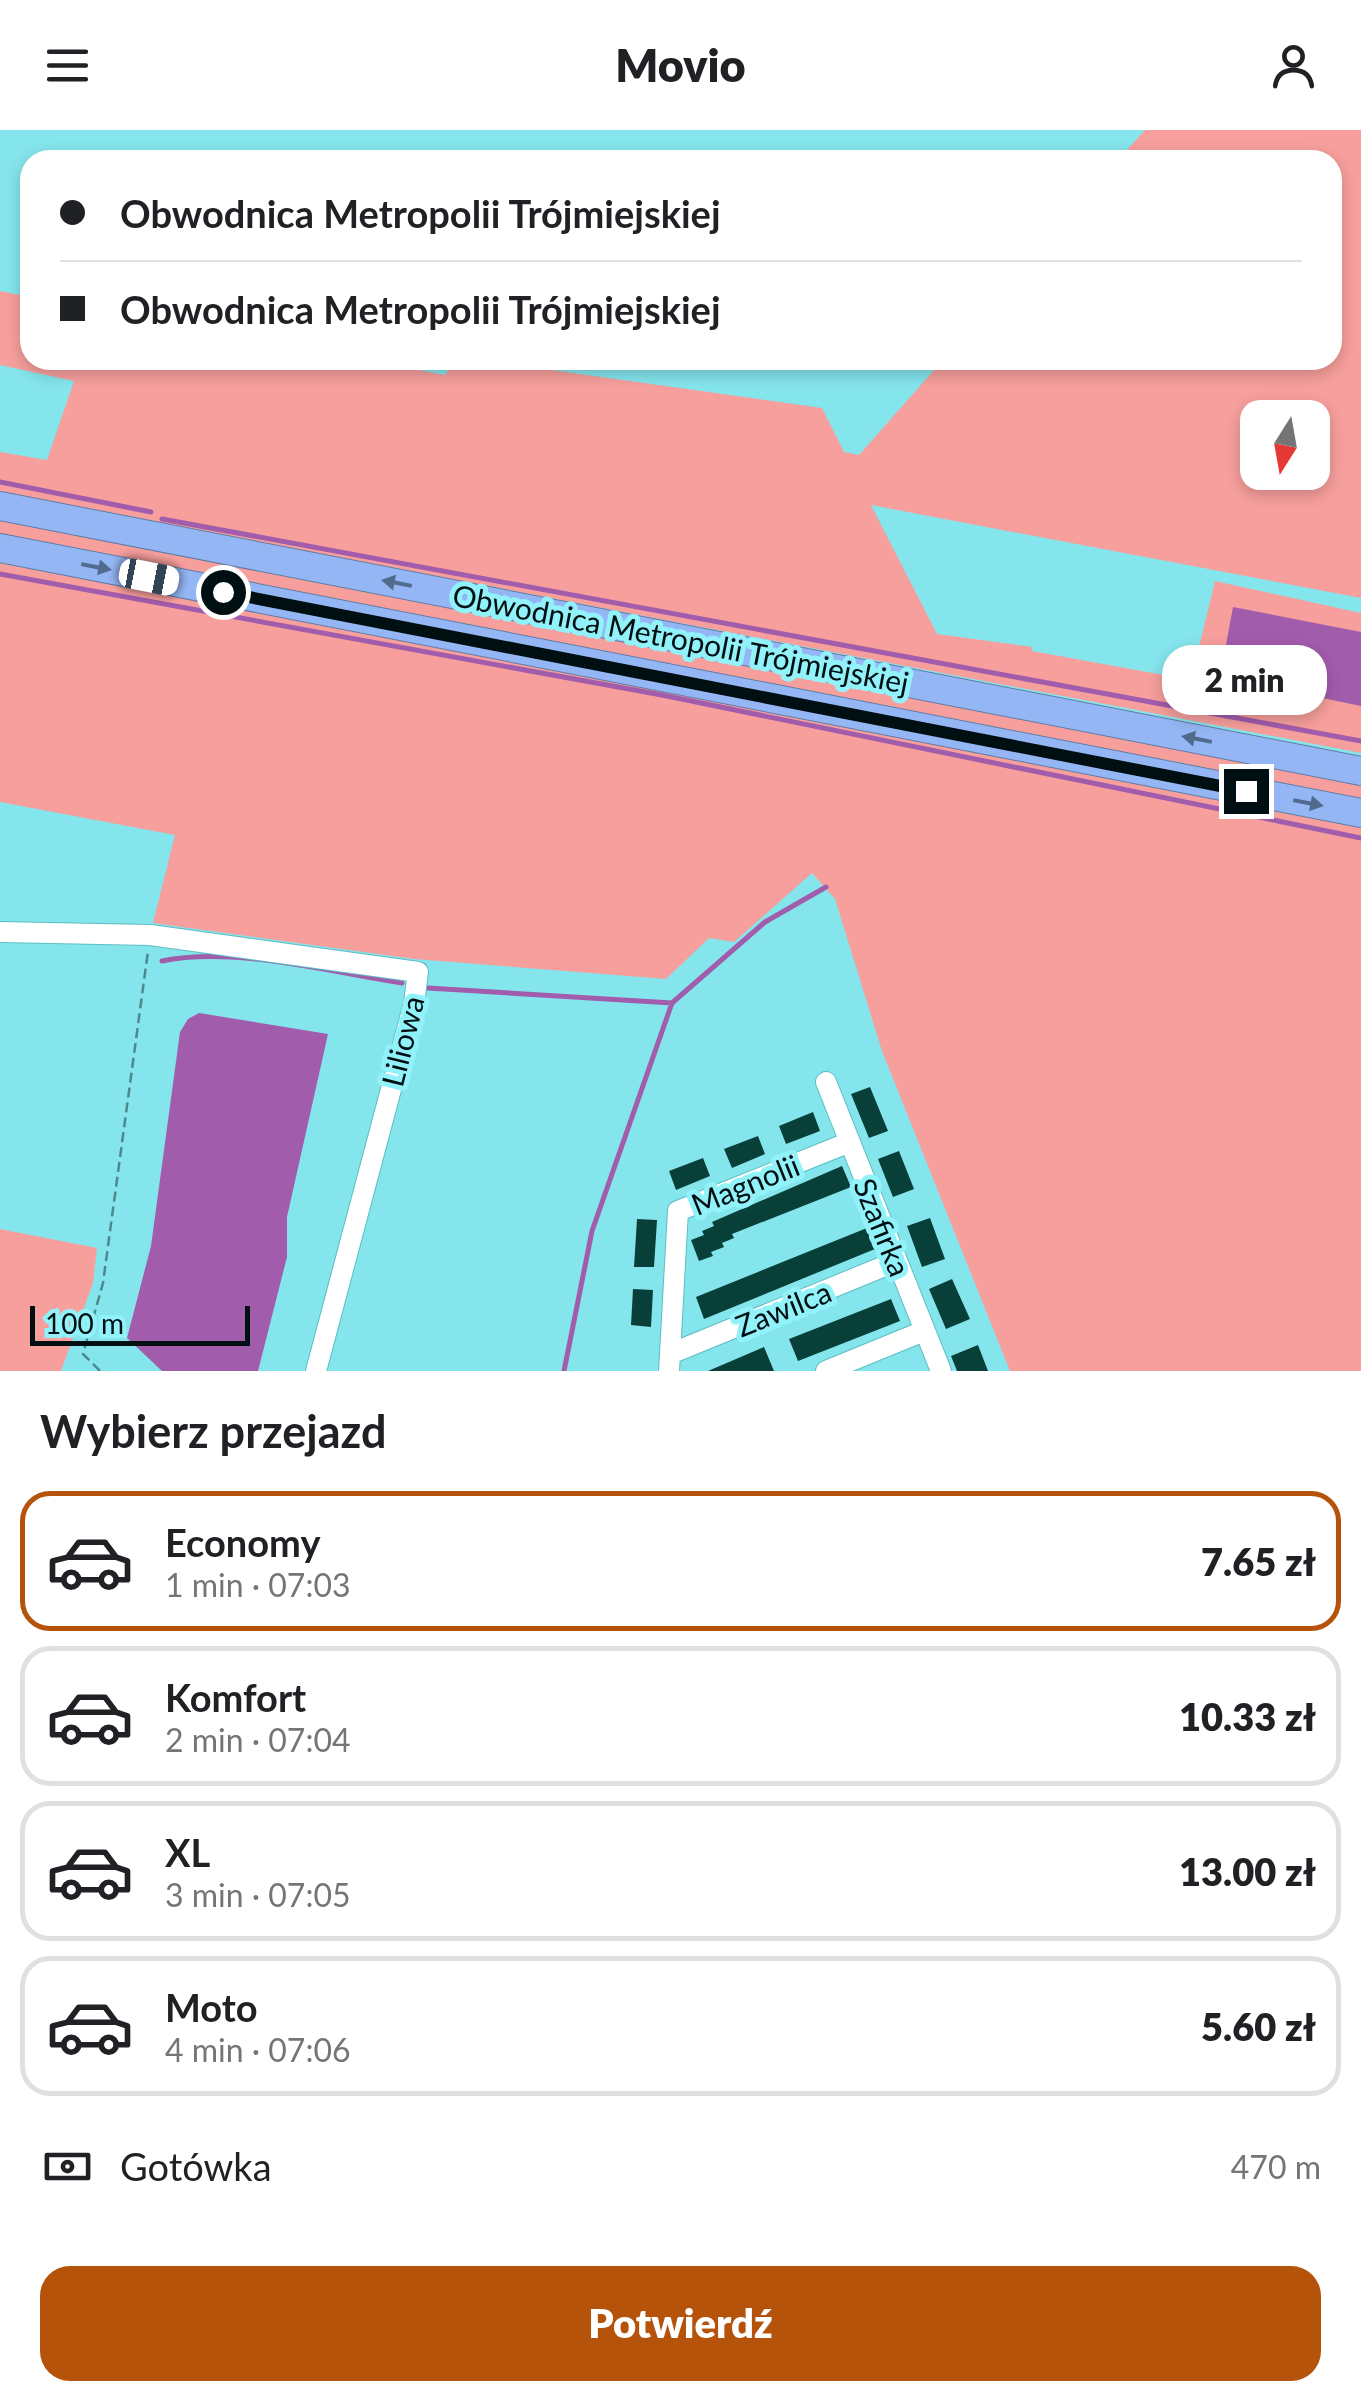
<!DOCTYPE html>
<html lang="pl">
<meta charset="utf-8">
<style>
body{margin:0;font-family:Lato,sans-serif;background:#f6f6f6;color:#202124;height:100vh;display:flex;flex-direction:column;font-size:38px;white-space:nowrap}
*{box-sizing:border-box;margin:0}
p{font-size:32px;color:#757577}
.icon{flex:none;width:55px;height:55px;fill:none;stroke:currentColor;stroke-width:2;stroke-linecap:round;stroke-linejoin:round}
.map{position:relative;height:1241px;overflow:hidden}
.sheet{display:flex;flex-direction:column;background:#fff;flex:1}
.sheet>*{flex:none}
.hud{position:absolute;left:20px;top:20px;width:1322px;height:220px;border-radius:30px;box-shadow:0 5px 15px #0003;display:grid;align-content:center;height:220px;padding:0 40px;background:#fff}
.needle{width:65px;rotate:191deg}
.tools{position:absolute;left:1240px;top:270px;display:grid;gap:20px}
.tools a{display:grid;place-items:center;width:90px;height:90px;border-radius:20px;background:#fff;box-shadow:0 5px 15px #0003;font-size:50px}
.scale{position:absolute;left:30px;bottom:25px;width:220px;box-sizing:border-box;padding-left:10px;border:5px solid #000f11;border-top:0;font-size:28px;line-height:35px;white-space:nowrap;color:#000f11;-webkit-text-stroke:8px #92f2fa;paint-order:stroke}
.end{position:absolute;width:45px;height:45px;margin:-22px;border:12px solid #000f11;background:#fff;box-shadow:0 0 0 5px #fff}
.from{border-radius:50%}
.bubble{position:absolute;height:70px;border-radius:30px;background:#fff;box-shadow:0 5px 15px #0003;font-size:32px;font-weight:800;line-height:70px;text-align:center}
.car{position:absolute;width:30px;height:60px;margin:-30px -15px;border-radius:12px;box-shadow:0 0 8px 2px #0007;background:linear-gradient(#fff 24%,#345 0 40%,#fff 0 76%,#345 0 86%,#fff 0)}
.hud b{display:flex;align-items:center;gap:35px;height:95px;font-size:38px}
.hud b+b{border-top:2px solid #e0e0e0}
.hud i{width:25px;height:25px;background:#202124}
ul{padding:0;list-style:none}
li{display:flex;align-items:center;gap:30px;height:140px;margin:0 20px 15px;padding:0 20px;border:5px solid #e0e0e0;border-radius:30px}
li div{flex:1}
li b{display:block;font-size:38px}
li em{font-style:normal;font-weight:800}
li.current{border-color:#b45309}
li>.icon{width:90px;height:90px;stroke-width:1.5}
h2{padding:0 40px;font-size:45px;line-height:120px}
.pay{display:flex;align-items:center;gap:25px;height:110px;padding:0 40px;font-size:38px}
.pay p{margin-inline-start:auto}
.cta{display:flex;gap:20px;margin-top:auto;padding:20px 40px}
.cta a{flex:1;height:115px;border-radius:30px;background:#b45309;color:#fff;font-size:40px;font-weight:800;line-height:115px;text-align:center}
header{display:flex;justify-content:space-between;align-items:center;height:130px;padding:0 40px;background:#fff;font-size:45px;font-weight:800}
.map>svg:first-child{display:block}
</style>
<header><svg class="icon" aria-label="menu" viewBox="0 0 24 24"><path d="M4 6h16M4 12h16M4 18h16"/></svg>Movio<svg class="icon" aria-label="person" viewBox="0 0 24 24"><circle cx="12" cy="8" r="4"/><path d="M4 21q1-7 8-7t8 7"/></svg></header>
<div class="map">
<svg width="1361" height="1241" viewBox="0 0 1361 1241">
<rect width="100%" height="100%" fill="#85e5ed"/>
<path fill="#f79f9c" fill-rule="evenodd" d="M1145,0H1361V468L871,375L937,504L1032,517V521L1191,550L1215,451L1361,483V623L0,363V322L47,330L74,251L0,235V161L30,167V230H366L445,245L456,230L543,239L546,230L553,231L551,240L822,278L844,322L859,325L943,230H1332V30H1118ZM1258,288H1312V342H1258Z
M0,385L1361,646V671L0,410Z
M0,433L1361,694V1241H1010L882,921L835,769L812,743L734,812L709,808L666,849L414,829L153,793L175,705L0,672Z
M0,1099L97,1118L93,1153L61,1241H0Z"/>
<path fill="#a25cac" d="M1233,477L1361,502V576L1220,547Z
M199,883L328,904L287,1087V1127L258,1241H162L127,1208L151,1116L180,902L188,889Z"/>
<g fill="none" stroke-linecap="round" stroke-linejoin="round">
<path stroke="#a25cac" stroke-width="5" d="M0,352L151,382
M162,389L1361,611
M0,444L662,565L1361,708
M162,831C233,816 330,842 402,853
M428,858L672,873L765,792L826,757
M564,1241L592,1101L672,873"/>
</g>
<path fill="#093f39" d="M870,957L888,1001L869,1008L851,964Z
M813,982L820,1001L786,1014L779,996Z
M758,1006L765,1024L732,1038L724,1019Z
M899,1021L914,1059L893,1067L878,1029Z
M703,1028L710,1046L676,1060L669,1041Z
M842,1036L851,1057L732,1104L734,1108L722,1113L724,1117L711,1122L713,1126L699,1131L691,1110L704,1105L702,1101L714,1096L712,1092Z
M930,1088L945,1129L922,1137L907,1096Z
M637,1089L657,1090L654,1137H634Z
M867,1098L875,1119L704,1189L696,1167Z
M952,1149L970,1189L946,1199L929,1159Z
M633,1159L653,1160L651,1197L631,1195Z
M891,1169L900,1191L798,1231L789,1209Z
M978,1215L988,1241H957L951,1226Z
M764,1217L774,1241H708Z"/>
<g fill="none" stroke-linecap="round" stroke-linejoin="round">
<g stroke="#5cbdc4" stroke-width="22">
<path id="minor" d="M0,802L150,805L418,842L414,873L316,1241
M826,952L941,1241
M670,1224L897,1131
M669,1241L678,1081L850,1012
M826,1241L924,1201"/>
</g>
<g stroke="#607ca5" stroke-width="30">
<path id="highway" d="M0,376L1361,641
M0,418L1361,683"/>
</g>
<path stroke="#4c898f" stroke-width="2.5" stroke-dasharray="10 5" stroke-linecap="butt" d="M100,1241L83,1224L103,1153L148,821"/>
<use href="#minor" stroke="#fff" stroke-width="20"/>
<use href="#highway" stroke="#94b6f4" stroke-width="28"/>
</g>
<defs><path id="oneway-solid" d="M-6-.8H1V-3.2L6.5 0L1 3.2V.8H-6Z" transform="scale(2.5)"/></defs>
<g fill="#516b8e">
<use href="#oneway-solid" transform="translate(96 437) rotate(11)"/>
<use href="#oneway-solid" transform="translate(397 453) rotate(-169)"/>
<use href="#oneway-solid" transform="translate(1197 609) rotate(-169)"/>
<use href="#oneway-solid" transform="translate(1308 673) rotate(11)"/>
</g>
<g fill="none" stroke-linecap="round" stroke-linejoin="round">
<path stroke="#000f11" stroke-width="12" d="M223,462L1246,661"/>
</g>
<g text-anchor="middle" dominant-baseline="central" stroke-width="10" stroke-linejoin="round" paint-order="stroke">
<g font-size="30" fill="#000f11" stroke="#92f2fa">
<text transform="translate(681 508) rotate(11)">Obwodnica Metropolii Trójmiejskiej</text>
<text transform="translate(402 911) rotate(-76)">Liliowa</text>
<text transform="translate(745 1054) rotate(-22)">Magnolii</text>
<text transform="translate(883 1097) rotate(68)">Szafirka</text>
<text transform="translate(783 1178) rotate(-22)">Zawilca</text>
</g>
</g>
</svg>
<div class="tools">
<a><svg class="needle" viewBox="-14 -14 28 28"><path d="M0-13l5 13h-10z" fill="#e53935"/><path d="M0 13l5-13h-10z" fill="#757577"/></svg></a>
</div>
<div class="scale">100 m</div>
<i class="end from" style="left:223px;top:462px"></i>
<i class="end" style="left:1246px;top:661px"></i>
<div class="bubble" style="left:1162px;top:515px;width:165px">2 min</div>
<i class="car" style="left:149px;top:447px;rotate:101deg"></i>
<div class="hud">
<b><i class="from"></i>Obwodnica Metropolii Trójmiejskiej</b>
<b><i></i>Obwodnica Metropolii Trójmiejskiej</b>
</div>
</div>
<section class="sheet">
<h2>Wybierz przejazd</h2>
<ul>
<li class="current"><svg class="icon" aria-label="car" viewBox="0 0 24 24"><path d="M5 17H2v-5l4-1 3-4h7l3 4 3 1v5h-3M9 17h6M6 11h13"/><circle cx="7" cy="17" r="2"/><circle cx="17" cy="17" r="2"/></svg><div><b>Economy</b><p>1 min · 07:03</p></div><em>7.65 zł</em></li>
<li><svg class="icon" aria-label="car" viewBox="0 0 24 24"><path d="M5 17H2v-5l4-1 3-4h7l3 4 3 1v5h-3M9 17h6M6 11h13"/><circle cx="7" cy="17" r="2"/><circle cx="17" cy="17" r="2"/></svg><div><b>Komfort</b><p>2 min · 07:04</p></div><em>10.33 zł</em></li>
<li><svg class="icon" aria-label="car" viewBox="0 0 24 24"><path d="M5 17H2v-5l4-1 3-4h7l3 4 3 1v5h-3M9 17h6M6 11h13"/><circle cx="7" cy="17" r="2"/><circle cx="17" cy="17" r="2"/></svg><div><b>XL</b><p>3 min · 07:05</p></div><em>13.00 zł</em></li>
<li><svg class="icon" aria-label="car" viewBox="0 0 24 24"><path d="M5 17H2v-5l4-1 3-4h7l3 4 3 1v5h-3M9 17h6M6 11h13"/><circle cx="7" cy="17" r="2"/><circle cx="17" cy="17" r="2"/></svg><div><b>Moto</b><p>4 min · 07:06</p></div><em>5.60 zł</em></li>
</ul>
<div class="pay"><svg class="icon" aria-label="cash" viewBox="0 0 24 24"><path d="M3 7h18v10H3z"/><circle cx="12" cy="12" r="2"/></svg>Gotówka<p>470 m</p></div>
<div class="cta"><a>Potwierdź</a></div>
</section>
